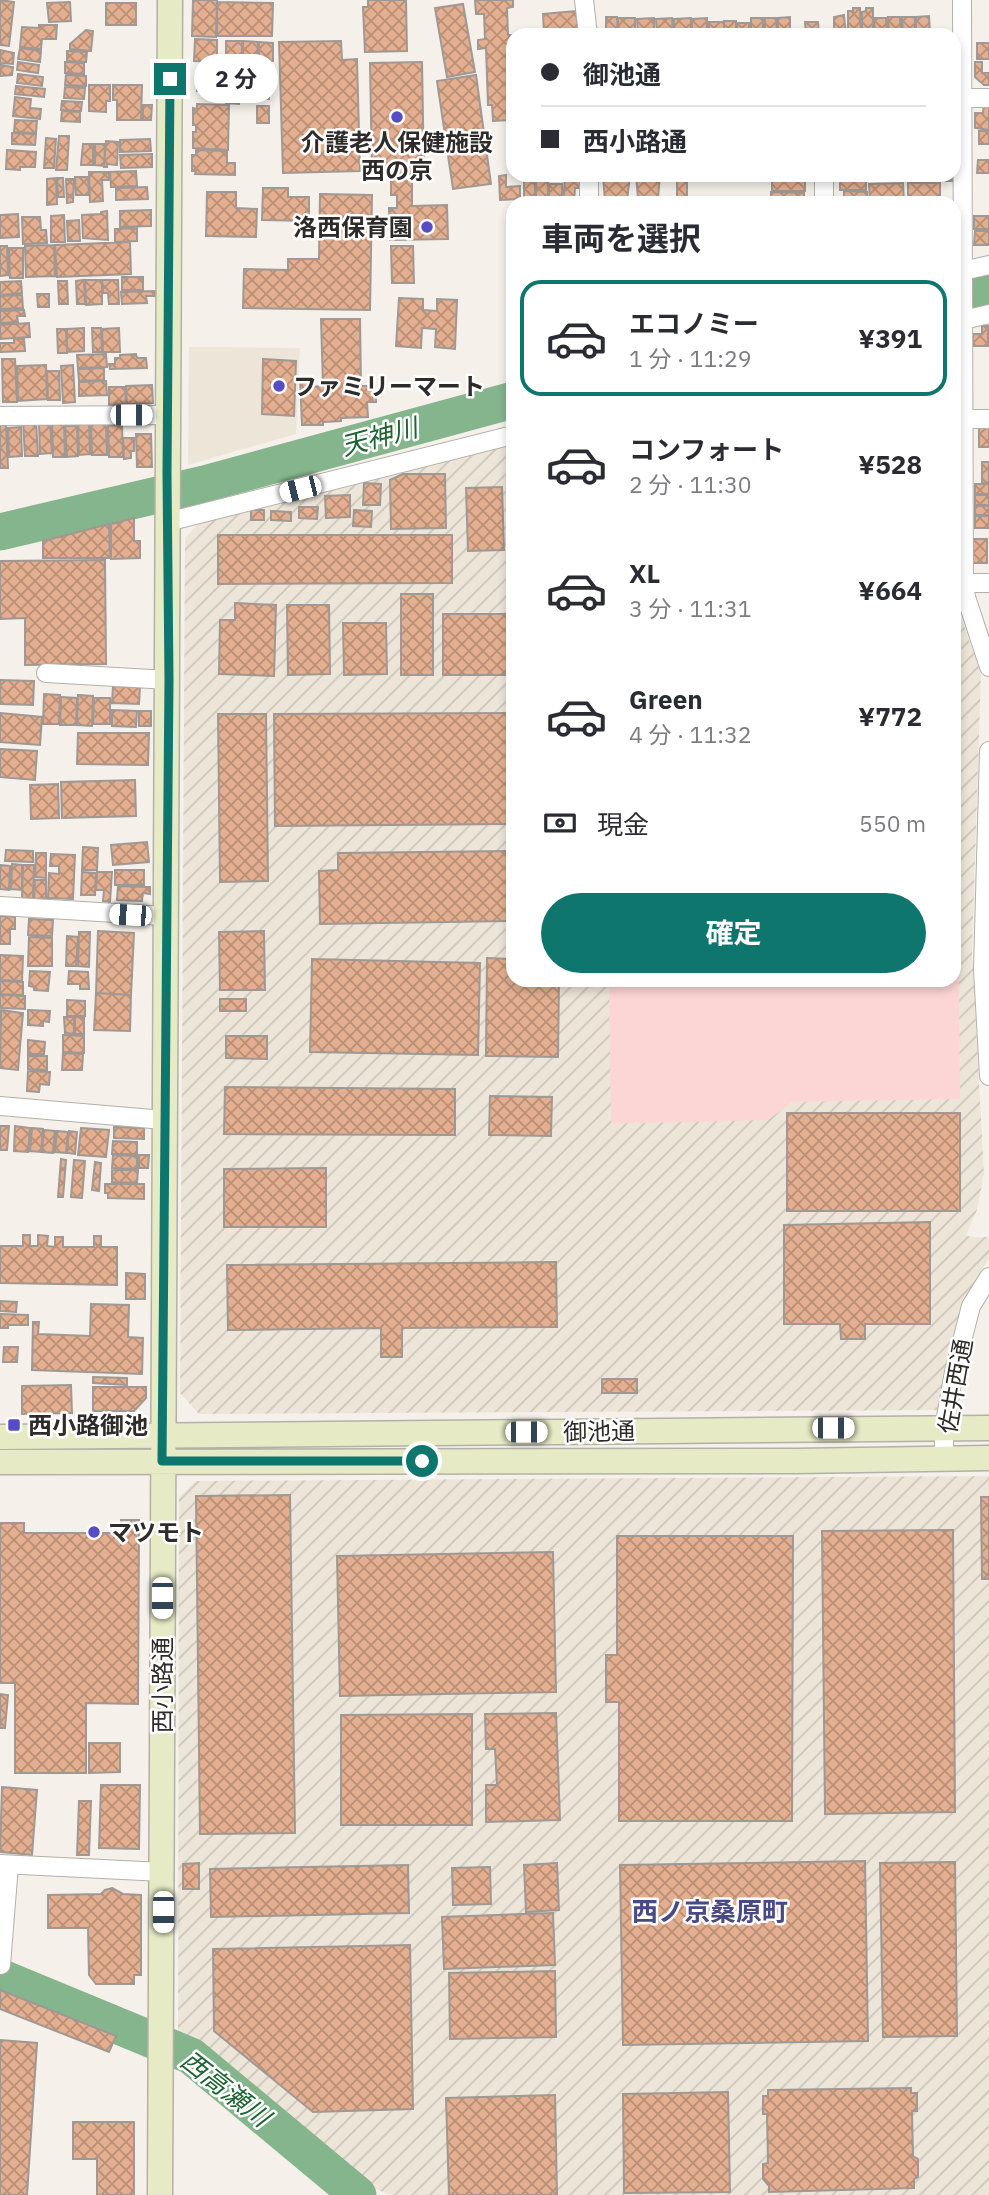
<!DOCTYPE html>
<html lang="ja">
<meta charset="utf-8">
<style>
body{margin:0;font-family:"IBM Plex Sans","Noto Sans JP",sans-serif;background:#f2f2f3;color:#2b2b33;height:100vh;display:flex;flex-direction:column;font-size:26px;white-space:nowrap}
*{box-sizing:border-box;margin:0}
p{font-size:23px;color:#7c7c81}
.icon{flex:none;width:38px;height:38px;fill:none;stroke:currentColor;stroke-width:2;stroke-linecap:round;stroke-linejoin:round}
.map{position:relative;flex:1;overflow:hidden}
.details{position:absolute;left:506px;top:196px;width:455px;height:791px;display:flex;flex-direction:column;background:#fff;border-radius:21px;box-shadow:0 4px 10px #0003}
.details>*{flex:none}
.banner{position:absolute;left:506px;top:28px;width:455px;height:154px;border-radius:21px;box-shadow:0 4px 10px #0003;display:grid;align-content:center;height:154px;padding:0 35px;background:#fff}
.end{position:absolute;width:32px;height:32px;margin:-16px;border:9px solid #0f766e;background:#fff;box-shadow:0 0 0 4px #fff}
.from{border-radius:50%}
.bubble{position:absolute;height:49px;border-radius:24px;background:#fff;box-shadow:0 4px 10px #0003;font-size:23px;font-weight:700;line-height:49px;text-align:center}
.car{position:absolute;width:21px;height:42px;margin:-21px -10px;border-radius:9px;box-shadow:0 0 5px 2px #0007;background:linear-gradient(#fff 24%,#345 0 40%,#fff 0 76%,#345 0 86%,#fff 0)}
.banner b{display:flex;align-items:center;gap:24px;height:66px;font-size:26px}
.banner b+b{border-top:2px solid #e1e1e2}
.banner i{width:18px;height:18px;background:#2b2b33}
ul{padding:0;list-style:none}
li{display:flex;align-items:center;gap:21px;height:116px;margin:0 14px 10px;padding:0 21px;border:4px solid transparent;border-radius:21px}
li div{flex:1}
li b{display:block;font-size:26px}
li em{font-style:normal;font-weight:700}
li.on{border-color:#0f766e}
li>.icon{width:63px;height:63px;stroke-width:1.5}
h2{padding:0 35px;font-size:32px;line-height:84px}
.pay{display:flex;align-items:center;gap:18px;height:77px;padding:0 35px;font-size:26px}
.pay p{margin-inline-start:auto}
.button{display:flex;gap:14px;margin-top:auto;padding:14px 35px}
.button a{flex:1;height:80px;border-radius:42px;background:#0f766e;color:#fff;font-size:28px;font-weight:700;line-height:80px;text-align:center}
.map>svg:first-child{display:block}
</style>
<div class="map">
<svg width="989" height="2195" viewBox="0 0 989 2195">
<defs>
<pattern id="industrial-furrows" width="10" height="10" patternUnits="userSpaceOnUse" patternTransform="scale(1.75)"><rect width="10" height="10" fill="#ede6d8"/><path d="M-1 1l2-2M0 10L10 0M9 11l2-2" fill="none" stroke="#ccc5ba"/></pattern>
<pattern id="building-cross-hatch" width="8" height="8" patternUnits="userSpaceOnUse" patternTransform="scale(1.75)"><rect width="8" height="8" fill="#e4af90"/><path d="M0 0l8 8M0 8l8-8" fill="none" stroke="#b98f76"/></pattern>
</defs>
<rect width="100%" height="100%" fill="#f5f1ea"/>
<path fill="#ede6d8" d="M189,347L300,348L296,434L188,465Z"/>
<path fill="url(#industrial-furrows)" d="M513,445V980H954V578V597L981,674L972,951L984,1174L977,1210L966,1235L972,1237H989V1258L963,1303L937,1410L199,1414L180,1393L185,538L198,524Z
M989,1476V2195H392L378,2190L359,2178L203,2044L178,2032L179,1497L196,1481Z"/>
<path fill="#fcd6d5" d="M954,647H956L960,1099L792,1102L768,1120L611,1124L609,980H954Z"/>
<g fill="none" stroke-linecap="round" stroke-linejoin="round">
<path stroke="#85b58d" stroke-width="37" d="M954,299L989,289
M0,532L204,484L513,400
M0,1977L191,2056L358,2195"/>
</g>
<path fill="url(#building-cross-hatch)" stroke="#9f9894" stroke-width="2" d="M0,0L14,2L9,46L0,45Z
M193,0H217L216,37L192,36Z
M368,0H406L407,51L365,52L363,7H368Z
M475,0H513V7L507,8L508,35H513V55H508L510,83H513L511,120L493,121L492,105H488L486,48L478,49V40L485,39L484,14H476Z
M70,2L71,21L49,22L47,3Z
M217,2L273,3L272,36H217Z
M106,3H136V25H106Z
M463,4L475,72L447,77L435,8Z
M853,8H860L861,35H848V11H853Z
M866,8H873V35H862V12L866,11Z
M576,11L578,29L544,32L543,14Z
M844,15L846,35H834V17Z
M929,16L930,35H916V17Z
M606,17H617L618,35H606Z
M790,17V35H778V18Z
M888,17H900L901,35H889Z
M902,17H915V35H903Z
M618,18H635V35H619Z
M654,18V35H638L637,19Z
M672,18L673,35H657L656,19Z
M691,18V35H675L674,19Z
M707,18V35H692V19Z
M751,18H763V35H751Z
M765,18H776L777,35H765Z
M874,18H886L887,35H875Z
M724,21H736V35H724Z
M709,22H724V35H709Z
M805,22H818L819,35H806Z
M737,23H749V35H737Z
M39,25H57L56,39H42L41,49L20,47L22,27L39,28Z
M86,30L93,31L91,51L70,49V44Z
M195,39L217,40V62L194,61Z
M226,41H242V60L226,59Z
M243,41L258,42L257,61H243Z
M341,41L342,60L357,59L360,171L283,173L279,42Z
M259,42L273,43V61H259Z
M977,43H989V59H977Z
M20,48L41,51L40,62L18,59Z
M0,50L14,53L13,64L0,63Z
M67,51L87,52L86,62L67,61Z
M18,62L39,65L38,73L17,70Z
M65,62L84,63V74L65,73Z
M422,62L424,174H412V206L447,205L448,239L390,240L389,208H397V195H391V172L372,173L370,63Z
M975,62H982V73H989V85H984L975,77Z
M0,65L13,67L12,75L0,76Z
M18,74L43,77L42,86L17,83Z
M66,75L86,76V86L65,85Z
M476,75L491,184L453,189L437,81Z
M197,78L222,79V92L197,91Z
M223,81H239V104L226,103L227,90H223Z
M240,82H254L253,99H240Z
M255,82L269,83V99L254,98Z
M89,85H110V101H106V112L89,111Z
M113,85H142L141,120H117V100H113Z
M16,86L45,89L44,97L15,94Z
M65,87L85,88L84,99L64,98Z
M15,97L31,99L30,108L41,109L40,119L13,116Z
M62,101L82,102L81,111L61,110Z
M197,104L229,105L228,150L193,148V132H196V125H193V108L197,109Z
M984,104H989V130L975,128V113H983Z
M143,105H152L151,120H143Z
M257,106H269V123H257Z
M62,111L80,112V122L61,121Z
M15,120L37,121L36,133L14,132Z
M979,131H989V144H979Z
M12,133L36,134L35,145L12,144Z
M59,136H69L67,170H56Z
M46,138L56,139L54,168H44Z
M150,139L151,151L120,152V140Z
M106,141L118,142L117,165L107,164V167H104Z
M83,144H93V165H81Z
M95,144H105L104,166L95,165Z
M7,150L36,152L35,167H20V170L6,169Z
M196,150L227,151V163H235V175L195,174L196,171H192V155H196Z
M152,154V167L121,168L120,155Z
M978,160H989V173H977Z
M136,171L137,186L111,187L110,172Z
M89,172H109V180H102L103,201L90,202Z
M506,175V187L520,186V199L500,200L499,176Z
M603,175H630L627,201H605Z
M636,175H660L658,198H638Z
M677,175H687V203H677Z
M840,175H866V190H840Z
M929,175H952V181H929Z
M75,177H88L89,195H76Z
M565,177H581L580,188H575L574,203H563Z
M772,177L805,178V191H772Z
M56,178L57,204L47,205V179Z
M57,178H63L64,197H58Z
M66,179H74L73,202L67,203Z
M524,179H535V203H524Z
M536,179H548V203H536Z
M903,183L904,203H870L869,184Z
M908,183H940V203H908Z
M549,184H562V203H549Z
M147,187L148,199L116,200V188Z
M263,188H288V197H309V221L262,220Z
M844,191L867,192V203H835L836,199H844Z
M207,192H236V208L257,209L256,237L206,236Z
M771,192L804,193V203L771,201Z
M320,194L372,195L370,310L243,308L244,269L288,270V259H319Z
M151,210V226L120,227V211Z
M107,211L108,240L83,238L82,215L101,214V212Z
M18,214L19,237L0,238V215Z
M64,215L65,242H51V216Z
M974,216H989V229H974Z
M22,217H40L41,230H46L47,243L23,244Z
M79,220L80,241H68L67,221Z
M137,228V241L115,242V229Z
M975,231H989V245H974Z
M130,242L131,274L57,277L55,245Z
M54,245L55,276L26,277L25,246Z
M0,246H7L8,275L0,276Z
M391,246H413L414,283H392Z
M9,248H23V278H10Z
M122,277H143V290H122Z
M84,280L85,304H77L76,281Z
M85,280H102V304L86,305Z
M102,280H118L119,304H109L108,293H103Z
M21,281L22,293L0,295V282Z
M58,281H67L68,304H59Z
M155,291V296H146L147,303L122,304L121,292Z
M37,294H49V307H38Z
M22,295L23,308L0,309V296Z
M399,298L423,299V310L437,311V299L457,300L455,349L435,347L436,329L422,328L421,348L396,346Z
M24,310L25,316H17L18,322L0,323V311Z
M321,319H360L361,386H367L376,394V402H367L368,417L341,418V421L323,422V425H302L300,378L309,377V387L323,386Z
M29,323L30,337L0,339V325Z
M982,326H988V346H973V334H982Z
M84,328V351L67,352V329Z
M92,328H101L102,352H93Z
M119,328L120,352H103L102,329Z
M57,329H66L67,353H58Z
M14,339H24L25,351L0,352V343H14Z
M106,354L107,367L78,368L77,355Z
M136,354L137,358H146L147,368L110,369L109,364H115V358H120V355Z
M2,359H15L17,402H3Z
M263,359L296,361L294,416L262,414Z
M46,365L47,399L18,401L17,366Z
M73,365L75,402L63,403L61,366Z
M104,368V380L79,381L78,369Z
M47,371H59L60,400H48Z
M106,381L107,395L79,396V382Z
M152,385L153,403L127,404L126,386Z
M109,387H125L126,404L109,405Z
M36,420L38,456H25L23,421Z
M50,422L52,453L40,454L39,423Z
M64,422L65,457H53L52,423Z
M89,422L90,454L79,455L78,423Z
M979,423H989V447H979Z
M6,424L8,468H0V425Z
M91,424H106L107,455H92Z
M122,425L123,457H109L108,426Z
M65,426H77L78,456L67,457Z
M21,427L22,456L9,457L8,428Z
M136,434H151L152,467H137Z
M123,438H134V451H131V458L124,459Z
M982,462H989V483H982Z
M403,474H445L446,528L391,529L390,480Z
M364,483L381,484L380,505H363Z
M975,484H989V494H975Z
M502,487L504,550L468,551L466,488Z
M350,495V517L326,518L325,496Z
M975,495H989V505H975Z
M975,506H989V515H975Z
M299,507H318L317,519L299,518Z
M251,510H264V520H251Z
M354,510L372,511L371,527L353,526Z
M271,511L291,512V521L271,520Z
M975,516H989V528H975Z
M134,518V541H140V558L111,559V524Z
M109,524L110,558H43V541Z
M218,535H452V583L218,584Z
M973,539H987V563H973Z
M105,560L106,664L25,665V618L0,619V561Z
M401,594H433V675H401Z
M235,603L276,605L274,676L219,674L220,620H235Z
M287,605H329L330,674L288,675Z
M443,614H513V675H443Z
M343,623H386L387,674L344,675Z
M0,680L34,681L33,705L0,704Z
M113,686L140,687L139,704L112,703Z
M44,694L60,695L59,724H43Z
M78,695L93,696L92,726L77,725Z
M61,697L77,698L76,725H60Z
M94,698H110V724H93Z
M112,710L137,711L136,727L112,726Z
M139,711H151V726H139Z
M0,713L42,717L40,745L0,742Z
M513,713V824L275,826L274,714Z
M218,714H266L268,881L220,882Z
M78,733H149L148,765L77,764Z
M0,749L37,751L35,780L0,777Z
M135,780L136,816L62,818L61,782Z
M58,784L59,818L31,819L30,785Z
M147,842L149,862L113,865L111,845Z
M83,847L98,848L97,870H82Z
M6,850L33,851V862L5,861Z
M513,851V921L320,924L319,871L338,870V853Z
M36,853H46V878L35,877Z
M51,854L75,855L73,899L48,898L49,873L59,874V866H50Z
M12,864L22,865V890L11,889Z
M0,865L10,866L9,890L0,889Z
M23,865H34L33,899L22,898Z
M115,870H144V885H115Z
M82,872L96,873L95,895H81Z
M97,872H112L110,902L103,901L104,890H96Z
M35,880H46V899H34Z
M118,886L150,887V894L143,893L142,901L117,900Z
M0,916L15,917V929H10V944H0Z
M29,919L53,920L52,936L28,935Z
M98,931L134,933L131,995L96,993Z
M264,931L265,990H220L219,932Z
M79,932H90L89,967L78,966Z
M67,936L78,937L76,966H66Z
M29,937L52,938V966H28Z
M0,955L23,956L22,981L0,980Z
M487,958L513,959V980H559L558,1057L486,1056Z
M312,959L480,963L478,1055L310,1052Z
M30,971L50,972L48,991L34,990V987L29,986Z
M69,971L88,972L89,989H80V984H68Z
M0,981L23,982V995L0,994Z
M96,993L131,995L130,1031L94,1030Z
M0,995L25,996V1009L0,1008Z
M220,999H246V1011H220Z
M67,1000L85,1001V1016H67Z
M1,1010L23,1013L18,1070L0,1068Z
M28,1010L50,1011L49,1022L43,1021V1026L28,1025Z
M64,1017H74V1034L65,1033Z
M75,1017L84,1018V1034H75Z
M63,1035L84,1036V1053L63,1052Z
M226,1036H267V1059L226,1058Z
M28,1040L45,1042L44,1054H28Z
M63,1053L83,1054L82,1070H62Z
M28,1056H47V1070L28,1069Z
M28,1071L50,1072L49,1085L40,1084L39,1092L27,1091Z
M225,1087L455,1089V1135L224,1134Z
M490,1096L552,1097L551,1136L489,1135Z
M787,1113H960V1211H787Z
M0,1126H9L7,1150H0Z
M15,1126L30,1128L28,1152L14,1151Z
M114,1127L144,1128V1139L114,1138Z
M32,1128L43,1129L41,1152L30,1151Z
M81,1128L109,1130L106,1157L78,1155Z
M44,1130L55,1131L53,1153L42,1152Z
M57,1131L68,1132L66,1153L55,1152Z
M69,1131L77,1132L75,1154L67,1153Z
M113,1141L137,1142V1154H112Z
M113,1155L137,1156V1169L112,1168Z
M139,1155H149L148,1168H139Z
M61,1159L66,1160L63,1197H58Z
M74,1160L85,1161L82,1198L71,1197Z
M95,1162L101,1163L99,1191L92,1190Z
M326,1168V1227H224V1169Z
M112,1170H138L137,1183L112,1182Z
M105,1184H144V1199L108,1198V1193H105Z
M930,1222V1324H865V1339H841L840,1324H784V1225Z
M23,1235H30V1246H38V1235L48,1236L47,1246L55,1247V1237H63V1247H94V1236H101V1247H117V1285L0,1283V1246H23Z
M556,1262L557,1327L402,1328V1357H381V1328L228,1330L227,1265Z
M126,1273L145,1274V1299H126Z
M0,1301L17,1302L16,1312L0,1311Z
M91,1304L129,1305L128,1337L143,1338L142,1374L32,1370L33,1322H39L38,1334L90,1336Z
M0,1314L28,1315V1325H8V1328H0Z
M4,1347H18L17,1362H3Z
M93,1377L127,1378V1385L93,1383Z
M602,1379H637V1393H602Z
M71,1385L72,1413L22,1414V1386Z
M93,1387H146V1398L134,1411H93Z
M290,1495L295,1833L200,1834L196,1496Z
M981,1497H989V1579H982Z
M121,1520H139L138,1704L86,1703V1773H15V1683H0V1523H24V1533H121Z
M953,1530L955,1812L825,1814L822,1531Z
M617,1536H793L792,1821H619V1702H606V1655H617Z
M553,1552L556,1692L340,1696L337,1556Z
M0,1694L8,1695L5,1728H0Z
M556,1713L560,1820L486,1822V1785H497L495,1749H486L485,1714Z
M472,1714V1825H341V1715Z
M89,1743H120V1772L89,1773Z
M101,1785H140L139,1849L99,1848Z
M2,1787L37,1790L32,1855L0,1852Z
M79,1801H91L89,1855H77Z
M865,1861L868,2041L623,2045L620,1865Z
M955,1862L957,2036L883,2037L880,1863Z
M199,1863V1889H183V1864Z
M557,1863L559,1910L526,1912L524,1865Z
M408,1865L409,1913L211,1917L210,1869Z
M490,1867L491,1904L453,1905L452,1868Z
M112,1888L123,1894L141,1895V1975H134V1984H96L89,1975L88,1928H48V1895L101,1894L105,1890Z
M553,1913L555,1965L444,1969L442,1917Z
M410,1945L413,2109L313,2112L214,2031L213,1949Z
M555,1971L556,2037L450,2039L449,1973Z
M0,1990L116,2036L109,2052L0,2009Z
M0,2040L37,2043L27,2195H0Z
M911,2088V2093H917V2111H912L913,2156L918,2159V2177L914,2179V2188L769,2192V2186L763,2179V2164L768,2163L767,2114H763V2096H768V2090Z
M728,2092L730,2192L624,2193L623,2094Z
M555,2095L557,2195H449L446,2098Z
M73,2122H134V2195H97V2159H73Z"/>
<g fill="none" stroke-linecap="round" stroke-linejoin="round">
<g stroke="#b3b0a9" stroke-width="20">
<path id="street" d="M584,0L588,35
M962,0L964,583L966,597L989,667
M963,98H989
M589,175V203
M824,203V175
M954,271H963L989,265
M955,322L989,314
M0,416L168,415
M964,419H989
M167,522L513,435
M964,583H989
M46,673L169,680
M989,751L983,970L989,1076
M0,906L165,916
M0,1106L164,1120
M944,1458V1428L954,1372L971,1306L989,1277
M0,1864L163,1872
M1,1965L9,1865"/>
</g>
<g stroke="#b3b0a9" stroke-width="27">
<path id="secondary" d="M0,1437L989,1428
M0,1462L797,1461L989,1458
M160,2195L170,0"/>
</g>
<use href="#street" stroke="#fff" stroke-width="18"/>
<use href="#secondary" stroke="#e6ebc5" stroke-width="24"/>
</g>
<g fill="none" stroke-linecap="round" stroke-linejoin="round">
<path stroke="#0f766e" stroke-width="9" d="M170,79L167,474L169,680L162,1461H422"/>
</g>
<g fill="#574cc4" stroke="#fff" stroke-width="2.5">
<circle cx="397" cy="117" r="7"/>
<circle cx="427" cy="227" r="7"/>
<circle cx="279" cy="386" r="7"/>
<rect x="7" y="1418" width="14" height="14" rx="3.5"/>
<circle cx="94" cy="1532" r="7"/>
</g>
<g text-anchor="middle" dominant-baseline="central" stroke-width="5" stroke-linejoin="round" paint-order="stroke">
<g font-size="24" font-weight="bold" fill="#2e2c2a" stroke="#fff" text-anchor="start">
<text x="397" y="142" text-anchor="middle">介護老人保健施設<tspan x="397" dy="28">西の京</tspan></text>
<text x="413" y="227" text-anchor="end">洛西保育園</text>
<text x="293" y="386">ファミリーマート</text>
<text x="28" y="1425">西小路御池</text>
<text x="108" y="1532">マツモト</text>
</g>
<g font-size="24" fill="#2e2c2a" stroke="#fff">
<text transform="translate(955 1386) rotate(-80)">佐井西通</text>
<text transform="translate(599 1431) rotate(-1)">御池通</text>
<text transform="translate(162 1685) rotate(-90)">西小路通</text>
</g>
<g font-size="26" font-style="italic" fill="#1e6432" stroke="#fff">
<text transform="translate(379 436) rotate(-15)">天神川</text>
<text transform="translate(226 2088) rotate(38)">西高瀬川</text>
</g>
<g font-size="26" font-weight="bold" fill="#494986" stroke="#fff">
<text x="710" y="1911">西ノ京桑原町</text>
</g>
</g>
</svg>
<i class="end from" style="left:422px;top:1461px"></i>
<i class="end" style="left:170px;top:79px"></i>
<div class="bubble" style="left:194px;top:54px;width:84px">2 分</div>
<i class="car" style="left:131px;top:415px;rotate:90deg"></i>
<i class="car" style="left:300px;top:489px;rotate:256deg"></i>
<i class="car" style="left:130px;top:915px;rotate:273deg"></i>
<i class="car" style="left:833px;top:1428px;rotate:90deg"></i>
<i class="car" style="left:526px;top:1432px;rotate:90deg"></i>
<i class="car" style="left:162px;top:1598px;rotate:180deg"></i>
<i class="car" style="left:163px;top:1912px;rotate:180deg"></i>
<div class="banner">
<b><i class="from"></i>御池通</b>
<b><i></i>西小路通</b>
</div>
<section class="details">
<h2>車両を選択</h2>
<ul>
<li class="on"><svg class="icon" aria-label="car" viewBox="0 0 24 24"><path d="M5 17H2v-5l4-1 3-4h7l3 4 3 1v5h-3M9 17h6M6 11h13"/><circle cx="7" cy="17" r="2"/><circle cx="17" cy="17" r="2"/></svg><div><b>エコノミー</b><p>1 分 · 11:29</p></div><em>¥391</em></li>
<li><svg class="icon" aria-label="car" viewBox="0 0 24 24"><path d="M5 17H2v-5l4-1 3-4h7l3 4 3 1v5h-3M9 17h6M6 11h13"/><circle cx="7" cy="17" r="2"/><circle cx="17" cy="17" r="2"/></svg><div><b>コンフォート</b><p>2 分 · 11:30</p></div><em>¥528</em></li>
<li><svg class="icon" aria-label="car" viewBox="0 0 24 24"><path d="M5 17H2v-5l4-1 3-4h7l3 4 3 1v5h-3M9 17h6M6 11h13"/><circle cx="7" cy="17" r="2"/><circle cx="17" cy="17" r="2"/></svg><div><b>XL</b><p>3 分 · 11:31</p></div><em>¥664</em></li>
<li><svg class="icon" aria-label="car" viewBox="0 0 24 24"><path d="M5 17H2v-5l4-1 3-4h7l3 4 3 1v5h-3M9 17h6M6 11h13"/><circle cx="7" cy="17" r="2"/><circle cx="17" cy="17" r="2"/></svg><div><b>Green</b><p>4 分 · 11:32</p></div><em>¥772</em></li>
</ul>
<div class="pay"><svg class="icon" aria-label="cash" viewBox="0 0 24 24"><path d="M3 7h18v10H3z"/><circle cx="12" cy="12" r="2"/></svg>現金<p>550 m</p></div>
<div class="button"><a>確定</a></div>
</section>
</div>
